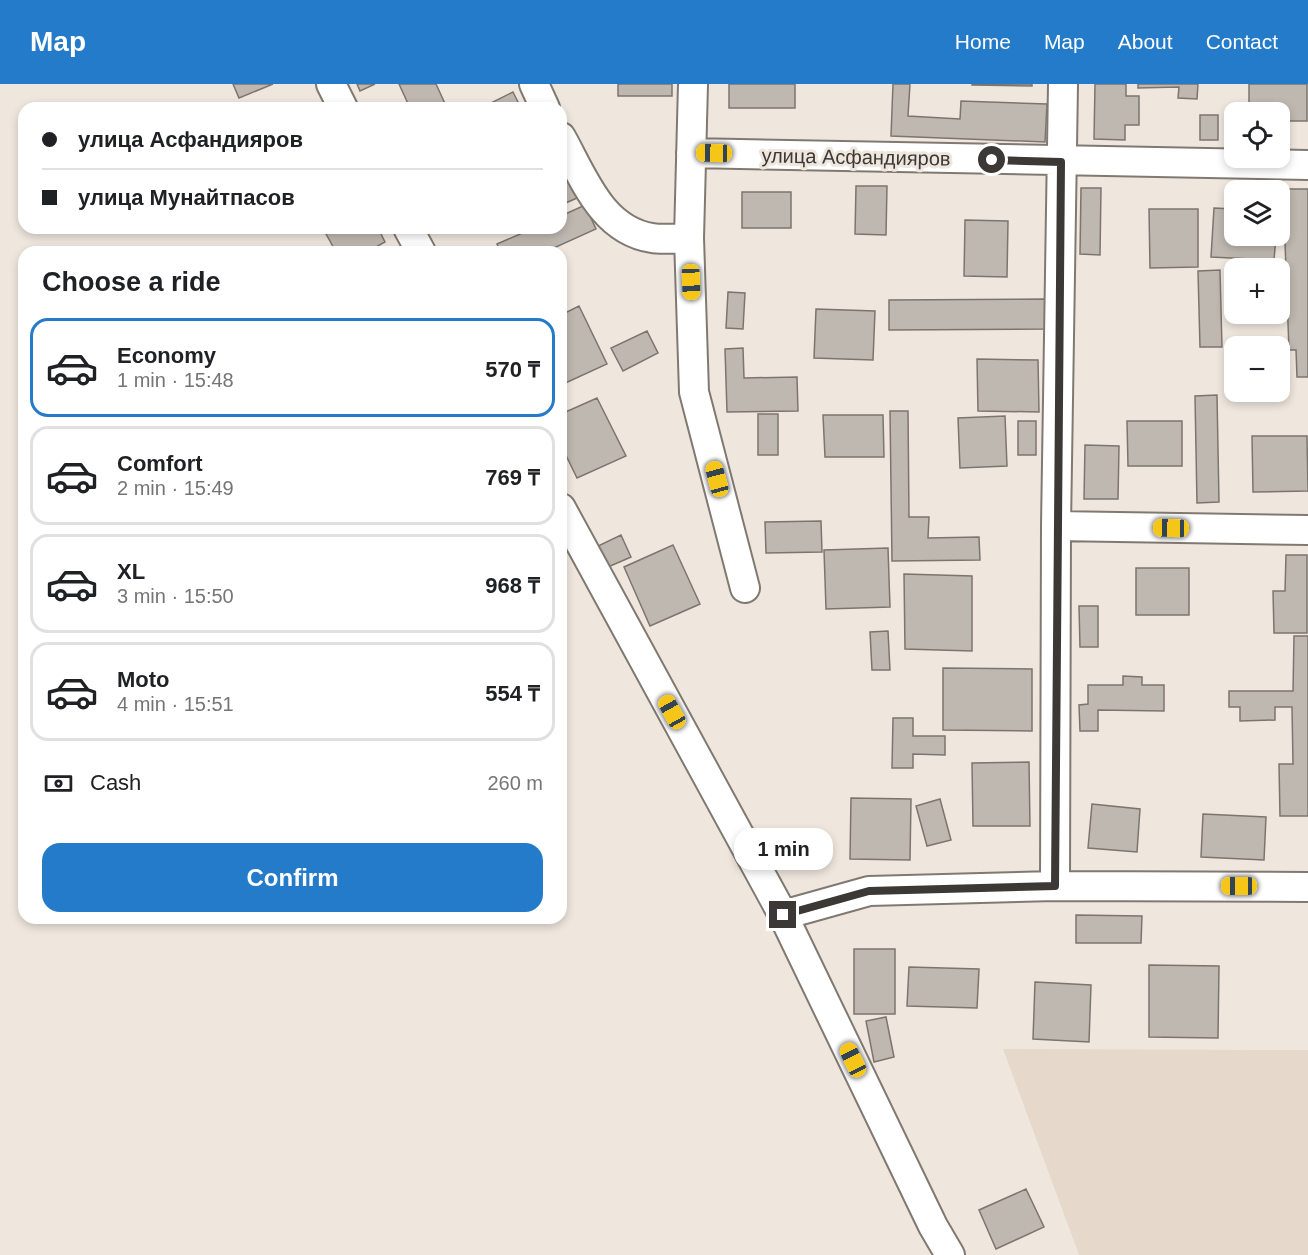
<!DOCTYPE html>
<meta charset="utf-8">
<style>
body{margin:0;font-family:Helvetica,sans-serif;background:#f2f2f2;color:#202124;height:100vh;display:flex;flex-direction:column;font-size:22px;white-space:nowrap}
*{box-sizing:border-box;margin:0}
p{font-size:20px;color:#757577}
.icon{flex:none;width:33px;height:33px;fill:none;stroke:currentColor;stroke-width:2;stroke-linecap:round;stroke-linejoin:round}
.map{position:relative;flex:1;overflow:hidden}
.side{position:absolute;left:18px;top:162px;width:549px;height:678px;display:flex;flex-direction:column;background:#fff;border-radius:18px;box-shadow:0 3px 9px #0003}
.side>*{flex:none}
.hud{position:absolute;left:18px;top:18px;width:549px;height:132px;border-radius:18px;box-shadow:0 3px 9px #0003;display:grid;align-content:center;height:132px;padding:0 24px;background:#fff}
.tools{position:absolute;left:1224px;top:18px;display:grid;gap:12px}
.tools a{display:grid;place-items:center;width:66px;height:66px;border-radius:12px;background:#fff;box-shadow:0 3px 9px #0003;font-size:30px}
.end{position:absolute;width:27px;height:27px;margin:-14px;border:8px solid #3b3835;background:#fff;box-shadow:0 0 0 3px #fff}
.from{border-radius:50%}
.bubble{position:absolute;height:42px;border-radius:18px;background:#fff;box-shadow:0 3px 9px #0003;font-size:20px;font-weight:800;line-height:42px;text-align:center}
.car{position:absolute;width:18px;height:36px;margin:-18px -9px;border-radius:8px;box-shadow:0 0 4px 2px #0007;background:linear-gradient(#f5c518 24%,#345 0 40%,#f5c518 0 76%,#345 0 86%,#f5c518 0)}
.hud b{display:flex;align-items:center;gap:21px;height:57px;font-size:22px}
.hud b+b{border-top:2px solid #e0e0e0}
.hud i{width:15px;height:15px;background:#202124}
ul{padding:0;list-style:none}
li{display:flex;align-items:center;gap:18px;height:99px;margin:0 12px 9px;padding:0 12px;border:3px solid #e0e0e0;border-radius:18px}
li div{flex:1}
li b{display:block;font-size:22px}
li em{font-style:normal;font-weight:800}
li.current{border-color:#237bc9}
li>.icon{width:54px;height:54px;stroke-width:1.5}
h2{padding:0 24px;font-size:27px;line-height:72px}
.pay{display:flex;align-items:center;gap:15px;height:66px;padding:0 24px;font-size:22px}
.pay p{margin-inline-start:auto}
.primary-button{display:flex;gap:12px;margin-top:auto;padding:12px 24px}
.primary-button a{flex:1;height:69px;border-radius:18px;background:#237bc9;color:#fff;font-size:24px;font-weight:800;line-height:69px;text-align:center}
header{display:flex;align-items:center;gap:36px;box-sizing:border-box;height:84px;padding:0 30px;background:#237bc9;color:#fff}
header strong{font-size:28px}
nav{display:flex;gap:33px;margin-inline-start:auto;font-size:21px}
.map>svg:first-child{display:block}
</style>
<header>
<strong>Map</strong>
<nav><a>Home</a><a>Map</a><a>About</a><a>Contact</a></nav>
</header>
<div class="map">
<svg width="1308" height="1171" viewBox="0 0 1308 1171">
<rect width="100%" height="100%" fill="#efe7de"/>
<path fill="#e6d9cb" d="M1003,965L1308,966V1171H1079Z"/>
<path fill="#bfb8b0" stroke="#7c756e" stroke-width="1.5" d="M233,0H273L239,14Z
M357,0H375L360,7Z
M399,0H436L447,24H410Z
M618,0H672V12H618Z
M729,0H795V24H729Z
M893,0H910L908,32L960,35L961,17L1047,20L1045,58L891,52Z
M972,0H1032V2L972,1Z
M1095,0H1126V12H1139V41H1125V56L1094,55Z
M1138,0H1198L1197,15L1178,14L1179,3L1138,4Z
M1249,0H1307V37H1280V28H1249Z
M513,8L521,24H481Z
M1200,31H1218V56H1200Z
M570,97L577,114L561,121V101Z
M856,102H887L886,151L855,150Z
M1081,104H1101L1100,171L1080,170Z
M1283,105H1308V293H1297L1296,266H1289Z
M742,108H791V144H742Z
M585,121L596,145L545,168H500L497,160L534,144H561V132Z
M1214,124L1234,125V152H1276L1274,176L1211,173Z
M1149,125H1198V183L1150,184Z
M965,136L1008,137L1007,193L964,192Z
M333,144H378L385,158L367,168H336L325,148Z
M1220,186L1222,263H1200L1198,187Z
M728,208L745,209L743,245L726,244Z
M1046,215V245L889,246V216Z
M579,222L607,280L561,301V231Z
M816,225L875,227L873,276L814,274Z
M647,247L658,269L623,287L611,264Z
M743,264L744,294L797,293L798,327L727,328L725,265Z
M977,275L1038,276L1039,328L978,327Z
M1217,311L1219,418L1197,419L1195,312Z
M597,314L626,372L577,394L561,361V330Z
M890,327H908L909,433H929L928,454L979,453L980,476L892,477Z
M758,330H778V371H758Z
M823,331H883L884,373H825Z
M1005,332L1007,382L960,384L958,334Z
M1018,337H1036V371H1018Z
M1127,337H1182V382H1128Z
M1252,352H1307L1308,407L1253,408Z
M1085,361L1119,362L1118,415H1084Z
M821,437L822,468L766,469L765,438Z
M621,451L631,473L608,483L598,462Z
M673,461L700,520L650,542L624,483Z
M888,464L890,523L826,525L824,466Z
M1286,471H1307V549H1274L1273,507H1285Z
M1136,484H1189V531H1136Z
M904,490L972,492V567L905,565Z
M1079,522H1098V563H1080Z
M888,547L890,586H872L870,548Z
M1294,552H1308V732H1280L1279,680H1293L1292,623H1275V636L1240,637V623H1229V607H1293Z
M943,584L1032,585V647L943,646Z
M1123,592L1142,593V601H1164V627L1098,626V647H1080L1079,621L1088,620V601H1123Z
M893,634H913V652H945V671L913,670V684H892Z
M1029,678L1030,742H973L972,679Z
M851,714L911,715L910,776L850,775Z
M940,715L951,756L927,762L916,722Z
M1092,720L1140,725L1137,768L1088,764Z
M1203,730L1266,733L1264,776L1201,773Z
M1076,831L1142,832L1141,859H1076Z
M854,865H895V930H854Z
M1149,881L1219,882L1218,954L1149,953Z
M909,883L979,885L977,924L907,922Z
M1035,898L1091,901L1089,958L1033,955Z
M886,933L894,973L874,978L866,937Z
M1026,1105L1044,1143L996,1165L979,1126Z"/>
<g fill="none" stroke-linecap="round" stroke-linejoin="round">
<g stroke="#807971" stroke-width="32">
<path id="street" d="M331,0L343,24
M534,0L545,24
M693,0L689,154L694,308L745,504
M561,53C583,92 601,146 652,154C663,156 677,154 689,154
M691,69L1308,81
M408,144L421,168
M561,424L783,831L933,1142L950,1171
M1056,442L1308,446
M1055,802L1056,442L1063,0
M783,831L869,807L1055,802L1308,803"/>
</g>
<use href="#street" stroke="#fff" stroke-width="28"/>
</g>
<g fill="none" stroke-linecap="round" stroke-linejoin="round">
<path stroke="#3b3835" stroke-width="8" d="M783,831L869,807L1055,802L1061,78L992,76"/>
</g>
<g text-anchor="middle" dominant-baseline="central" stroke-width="6" stroke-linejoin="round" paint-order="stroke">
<g font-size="20" fill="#3b3835" stroke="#efe7de">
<text transform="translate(856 73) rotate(1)">улица Асфандияров</text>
</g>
</g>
</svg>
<div class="tools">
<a><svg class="icon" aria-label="locate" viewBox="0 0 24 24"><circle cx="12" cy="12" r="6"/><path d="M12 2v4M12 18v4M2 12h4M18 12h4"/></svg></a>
<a><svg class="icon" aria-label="layers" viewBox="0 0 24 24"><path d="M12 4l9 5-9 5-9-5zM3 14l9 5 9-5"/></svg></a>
<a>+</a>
<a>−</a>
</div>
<i class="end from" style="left:992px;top:76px"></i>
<i class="end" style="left:783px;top:831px"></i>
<div class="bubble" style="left:734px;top:744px;width:99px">1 min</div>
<i class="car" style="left:714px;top:69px;rotate:271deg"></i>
<i class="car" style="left:691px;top:198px;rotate:178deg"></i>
<i class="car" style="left:717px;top:395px;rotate:345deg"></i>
<i class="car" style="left:1171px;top:444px;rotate:271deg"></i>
<i class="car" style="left:672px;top:628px;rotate:331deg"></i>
<i class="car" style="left:1239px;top:802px;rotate:270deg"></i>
<i class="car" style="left:853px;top:976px;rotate:334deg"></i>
<div class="hud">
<b><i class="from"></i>улица Асфандияров</b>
<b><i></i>улица Мунайтпасов</b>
</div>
<section class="side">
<h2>Choose a ride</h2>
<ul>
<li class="current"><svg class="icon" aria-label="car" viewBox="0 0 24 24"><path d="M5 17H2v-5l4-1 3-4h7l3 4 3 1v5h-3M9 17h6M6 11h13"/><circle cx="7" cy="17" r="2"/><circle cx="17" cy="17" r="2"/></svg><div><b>Economy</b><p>1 min · 15:48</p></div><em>570 ₸</em></li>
<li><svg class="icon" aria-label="car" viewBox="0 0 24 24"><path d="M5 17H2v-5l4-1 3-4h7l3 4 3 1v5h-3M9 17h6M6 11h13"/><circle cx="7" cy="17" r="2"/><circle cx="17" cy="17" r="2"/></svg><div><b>Comfort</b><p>2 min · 15:49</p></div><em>769 ₸</em></li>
<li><svg class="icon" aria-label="car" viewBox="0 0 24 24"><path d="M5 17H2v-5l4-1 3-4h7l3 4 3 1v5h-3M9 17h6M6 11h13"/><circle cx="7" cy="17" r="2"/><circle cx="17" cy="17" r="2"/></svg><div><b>XL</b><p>3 min · 15:50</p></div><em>968 ₸</em></li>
<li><svg class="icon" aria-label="car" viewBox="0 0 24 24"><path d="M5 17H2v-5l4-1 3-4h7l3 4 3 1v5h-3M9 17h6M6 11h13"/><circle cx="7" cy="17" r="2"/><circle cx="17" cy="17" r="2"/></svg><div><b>Moto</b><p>4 min · 15:51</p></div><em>554 ₸</em></li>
</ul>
<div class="pay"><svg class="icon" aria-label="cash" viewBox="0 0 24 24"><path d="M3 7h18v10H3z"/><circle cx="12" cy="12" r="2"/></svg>Cash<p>260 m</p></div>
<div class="primary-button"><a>Confirm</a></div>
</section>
</div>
